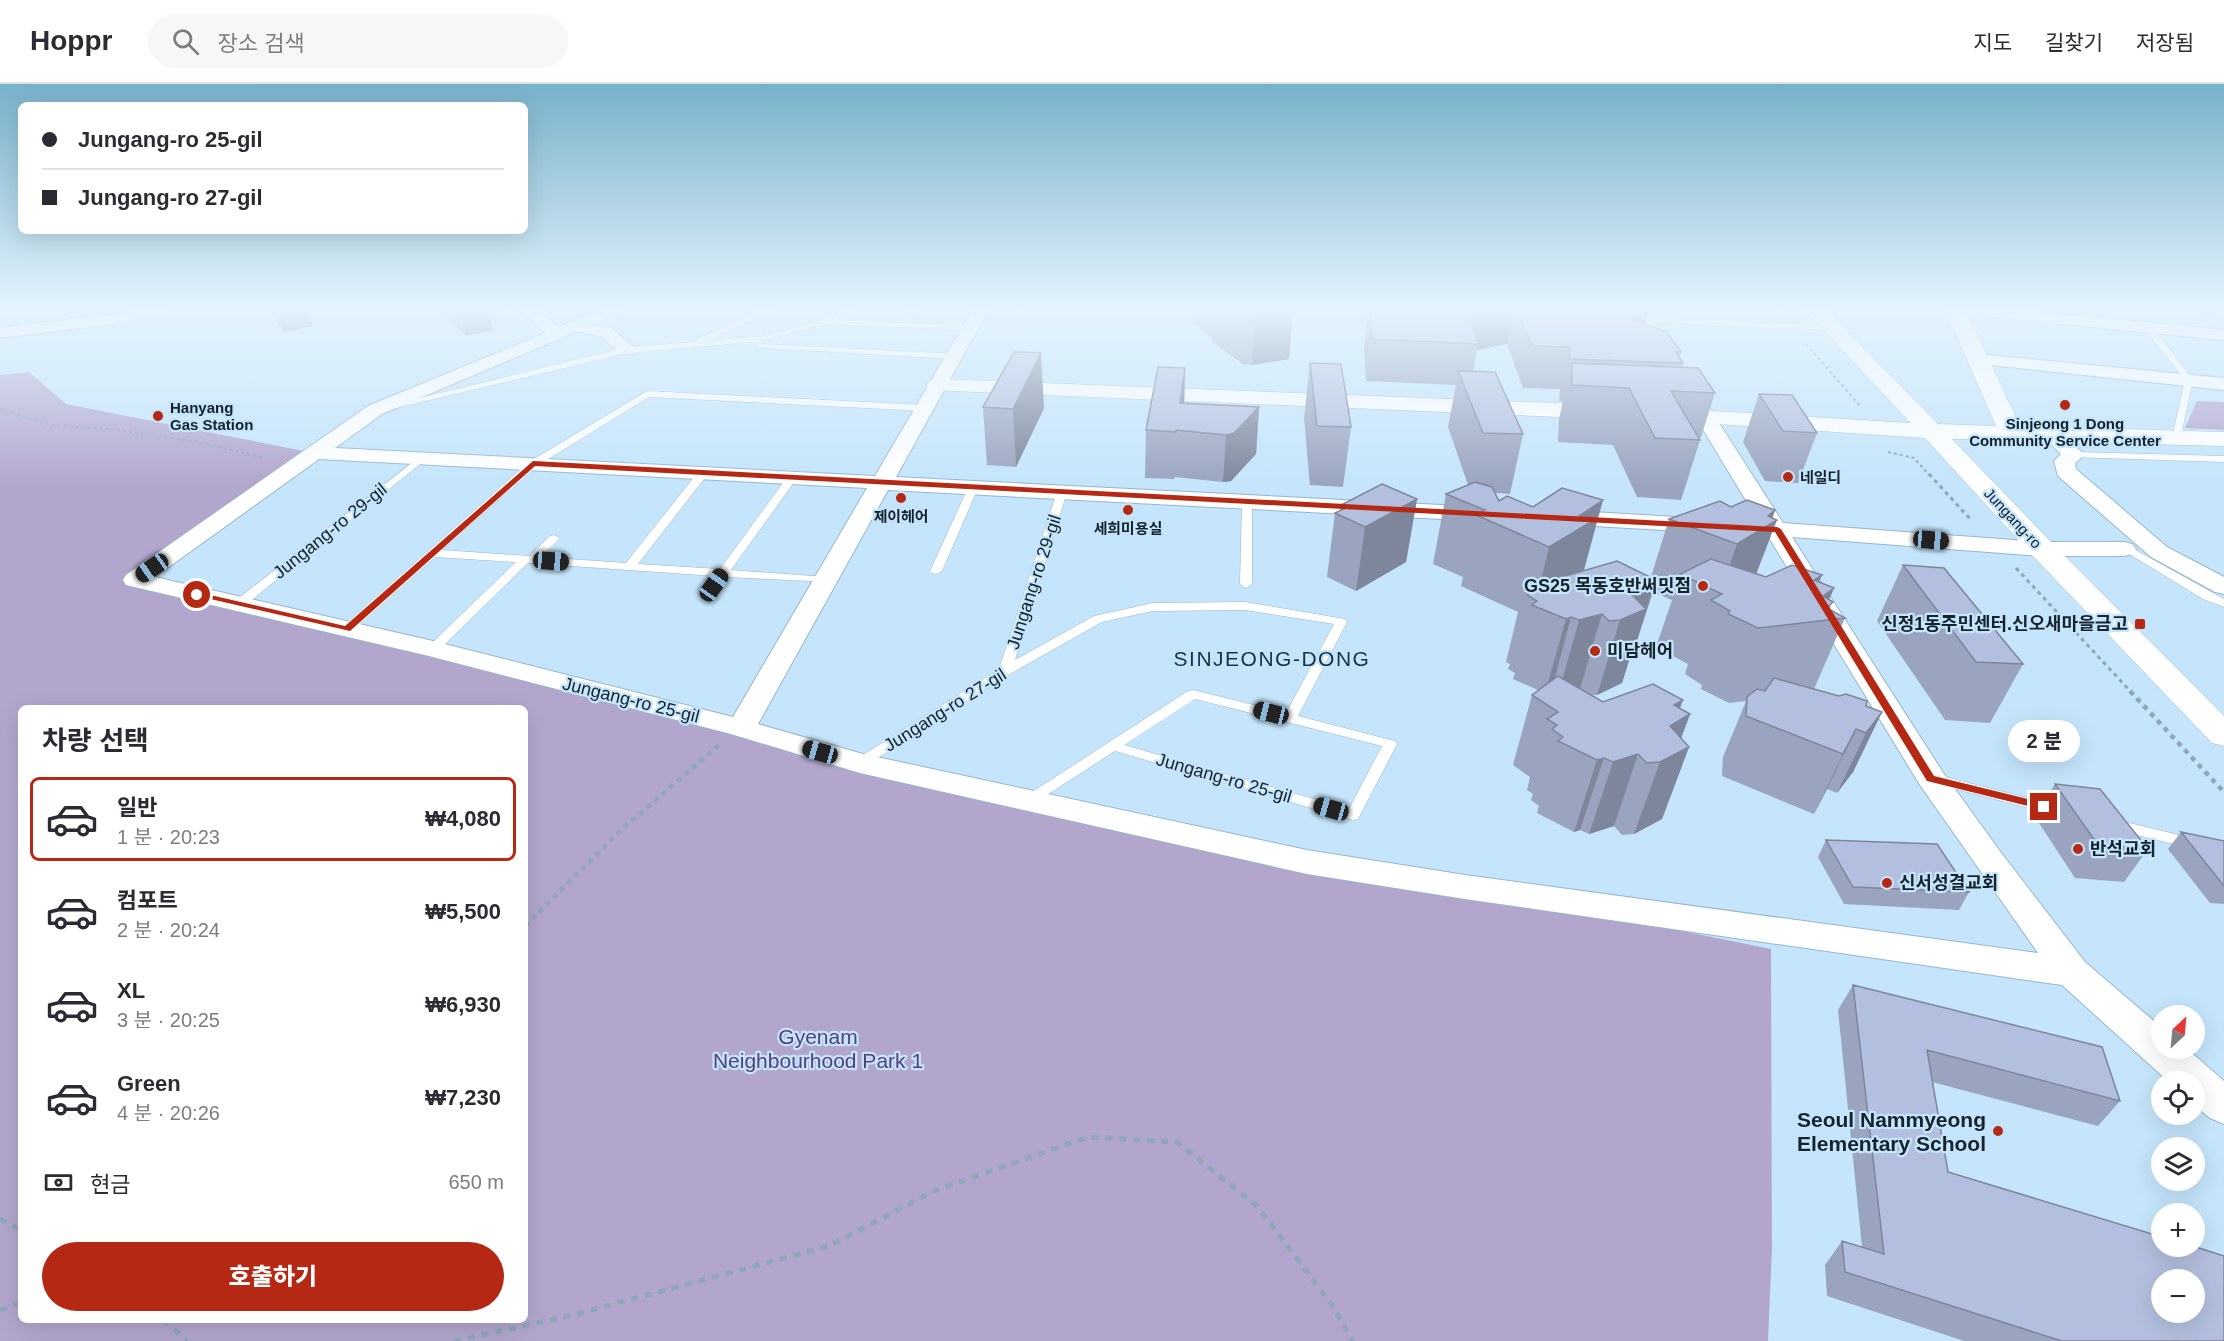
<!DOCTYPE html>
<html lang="ko">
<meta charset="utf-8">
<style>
body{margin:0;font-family:Helvetica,"Noto Sans KR",sans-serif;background:#f7f7f7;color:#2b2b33;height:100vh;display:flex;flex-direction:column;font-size:22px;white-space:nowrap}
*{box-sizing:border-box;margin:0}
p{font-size:20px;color:#7c7c81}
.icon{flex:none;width:33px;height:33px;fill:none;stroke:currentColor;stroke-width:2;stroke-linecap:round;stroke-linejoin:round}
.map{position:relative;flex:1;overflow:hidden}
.panel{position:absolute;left:18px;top:621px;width:510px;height:618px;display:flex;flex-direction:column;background:#fff;border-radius:9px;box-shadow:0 6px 24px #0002}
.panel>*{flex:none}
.hud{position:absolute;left:18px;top:18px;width:510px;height:132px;border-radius:9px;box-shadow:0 6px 24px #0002;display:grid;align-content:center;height:132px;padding:0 24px;background:#fff}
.needle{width:39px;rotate:26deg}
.fabs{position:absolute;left:2151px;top:921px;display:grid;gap:12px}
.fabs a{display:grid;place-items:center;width:54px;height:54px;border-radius:50%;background:#fff;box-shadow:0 6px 24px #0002;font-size:30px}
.end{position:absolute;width:27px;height:27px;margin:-14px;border:8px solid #b52814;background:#fff;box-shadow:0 0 0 3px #fff}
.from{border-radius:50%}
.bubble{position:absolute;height:42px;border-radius:21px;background:#fff;box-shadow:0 6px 24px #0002;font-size:20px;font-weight:800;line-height:42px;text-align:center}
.car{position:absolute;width:18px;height:36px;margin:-18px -9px;border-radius:8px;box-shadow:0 0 4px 2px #0007;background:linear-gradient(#222 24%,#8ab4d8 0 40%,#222 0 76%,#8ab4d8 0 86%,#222 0)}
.hud b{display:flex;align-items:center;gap:21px;height:57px;font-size:22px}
.hud b+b{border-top:2px solid #e1e1e2}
.hud i{width:15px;height:15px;background:#2b2b33}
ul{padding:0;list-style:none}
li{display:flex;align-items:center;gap:18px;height:84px;margin:0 12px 9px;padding:0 12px;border:3px solid transparent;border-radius:9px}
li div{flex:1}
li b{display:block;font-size:22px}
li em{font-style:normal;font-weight:800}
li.selected{border-color:#b52814}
li>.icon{width:54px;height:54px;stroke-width:1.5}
h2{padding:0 24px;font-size:27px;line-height:72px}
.pay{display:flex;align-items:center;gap:15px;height:66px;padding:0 24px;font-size:22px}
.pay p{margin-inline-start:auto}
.button{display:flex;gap:12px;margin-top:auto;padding:12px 24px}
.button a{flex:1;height:69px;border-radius:36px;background:#b52814;color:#fff;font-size:24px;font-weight:800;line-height:69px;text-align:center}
header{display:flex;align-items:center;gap:36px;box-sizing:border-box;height:84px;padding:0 30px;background:#fff;border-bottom:2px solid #e1e1e2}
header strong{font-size:28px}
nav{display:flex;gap:33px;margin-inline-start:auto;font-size:21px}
.search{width:420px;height:54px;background:#f7f7f7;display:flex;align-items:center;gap:15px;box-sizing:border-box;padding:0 21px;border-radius:33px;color:#7c7c81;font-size:22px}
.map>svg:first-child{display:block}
</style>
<header>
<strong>Hoppr</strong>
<div class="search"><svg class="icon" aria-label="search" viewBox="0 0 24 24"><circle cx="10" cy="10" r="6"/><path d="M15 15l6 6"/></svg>장소 검색</div>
<nav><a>지도</a><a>길찾기</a><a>저장됨</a></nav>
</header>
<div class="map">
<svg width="2224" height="1257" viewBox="0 0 2224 1257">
<rect width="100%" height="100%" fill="#c4e5fb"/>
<path fill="#b2a6cd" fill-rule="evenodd" d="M29,288L66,320L314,369L135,496L741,644L1465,803L1771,865L1772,1164L1768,1257H0V291ZM21,624H525V1236H21Z
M2197,317L2224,318V346L2185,344Z"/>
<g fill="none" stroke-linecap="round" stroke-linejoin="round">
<g stroke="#97b6cc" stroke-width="1">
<path id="lane" d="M764,225H774L708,257L765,252L822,236L846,225H856L836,236L900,239L910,225H918L908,239L970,242L974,244L970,246L826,240L760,257L762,260L959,270V274L956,275L760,264L752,258L628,269L396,324L391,321L628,263L696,258L697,255Z
M1642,234L1833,242L1837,244L1833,246L1645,238H1642Z
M2145,241H2151L2193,296L2180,356L2172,354L2185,296L2145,245Z
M647,307L925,321L930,324L925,327L649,313L537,382L442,466L529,472L550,452L554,451L560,454L541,473L626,479L699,387H707V391L638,480L720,485L788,392L792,391L797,394L731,486L827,493L831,494L833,496L831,498L726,493L710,515L706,516L700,512L715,492L528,479L437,568L433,569L427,565L429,562L516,478L435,473L351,548H343L341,545L343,542L529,378Z
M2075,368L2224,372V378L2072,373V369Z
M422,371L425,372V376L243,523H235L233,520L235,517Z
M973,401L978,404L942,487L936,490L932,489L930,487L968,404Z
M1062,405L1067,408L1015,576L1094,532L1153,519L1245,518L1345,535L1347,538L1298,632L1395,657L1397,660L1358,735L1353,736L1115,667L1036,718H1026L1024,715L1026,712L1188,607L1193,606L1286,629L1334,540L1245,526L1153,527L1102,538L1010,590L865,682H855L853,679L855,676L999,585L1057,408ZM1195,615L1382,662L1349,725L1124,661Z
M1247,415L1252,418V500L1246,504L1240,500L1242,418Z
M2130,463L2224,515V523L2203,515L2126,468L2124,466Z
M1933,690L2060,722L2065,723L2067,727L2065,731L2060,732L1928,698L1926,695L1928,692Z
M2113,735L2224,762V772L2108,744L2105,740L2108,736Z"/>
</g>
<g stroke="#97b6cc" stroke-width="2">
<path id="street" d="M135,225H164L162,228L113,240L0,254V244L113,230Z
M518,225H536L558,243L603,225H625L623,228L594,241L611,244L637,266L634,270C620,273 613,261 601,253C595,250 585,249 578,247L382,330L335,364L875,392L973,225H989L896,393L1480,423L1488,425L1491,430L1488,435L1480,437L888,406L758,640L863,670L1307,766L1465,791L2038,869L1920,701L1768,452L1559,440L1551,438L1548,433L1551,428L1559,426L1759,438L1630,225H1646L1783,439L2042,458H2124L2132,460L2136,465L2132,470L2124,472H2042L1792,453L1942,687L1999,766L2085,878L2162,944V964H2186L2224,997V1040L2210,1034L2194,1021V998H2169L2062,901L1465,815L1307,790L860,689L731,650L429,572L126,501L123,496L126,491L368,322L545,249ZM319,375L867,404L733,633L433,557L155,493Z
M1954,225H2012L2224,246V256L1962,230Z
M1978,270L2224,294V306L1972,279L1969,275L1972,271Z
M2049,343L2056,345L2085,371L2075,379L2076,385L2167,463L2224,493V510L2215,508L2151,473L2058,392L2054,377L2061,370L2039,349L2042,345Z"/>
</g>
<g stroke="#97b6cc" stroke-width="1">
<path id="secondary" d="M1804,225H1825L1938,340L1996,342L1945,225H1965L2020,342L2224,348V362L1952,355L2052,459L2224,632V662L2212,659L2032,471L1925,354L1654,336L1651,331L1654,326L1662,324L1911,339Z
M938,295L1605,321L1613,323L1616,328L1613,333L1605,335L930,306L927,301L930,296Z"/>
</g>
<path stroke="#8da8b9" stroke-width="2" stroke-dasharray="3 3" stroke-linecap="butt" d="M1806,260L1860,322
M0,325L51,341L109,345L193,357L265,374
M1888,368L1914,374L1930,392"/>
<path stroke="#8da8b9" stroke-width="3" stroke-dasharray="4 4" stroke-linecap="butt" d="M1929,390L1972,437
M2016,484L2131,608"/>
<path stroke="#8da8b9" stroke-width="4.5" stroke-dasharray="5 5" stroke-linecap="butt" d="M2130,607L2224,708
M525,842L619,748L719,661"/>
<path stroke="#8da8b9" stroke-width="5" stroke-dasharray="7 7" stroke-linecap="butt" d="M0,1135L21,1146
M0,1226L21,1218
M164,1236L187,1257
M454,1257L569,1232L829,1162L936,1106L1088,1053L1177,1058L1257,1122L1330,1218L1353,1257"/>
<use href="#lane" fill="#fff" fill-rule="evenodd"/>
<use href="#street" fill="#fff" fill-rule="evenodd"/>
<use href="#secondary" fill="#fff" fill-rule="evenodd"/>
</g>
<path fill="#9aa4bf" d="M70,225H89L81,227Z
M267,225H307L313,242L284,248Z
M438,225H487L493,246L466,252Z
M1193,225H1293L1289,275L1252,281L1243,280L1212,258V254L1192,239Z
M1368,225H1648L1649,226L1645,240L1681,268L1679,273L1683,279L1682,284L1715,309L1681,416L1637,413L1613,361L1558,358L1559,335L1563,317H1559L1560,305L1523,304L1507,260L1477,266L1473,288L1523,350L1510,410L1495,409L1499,417L1584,486L1582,487L1651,493L1669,435L1731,423L1775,426L1756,490L1766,493L1819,498L1834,504L1829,516L1830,525L1845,534L1814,605L1882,628L1853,688L1837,709L1827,705L1814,730L1722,692L1723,673L1746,617L1729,619L1701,605L1702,601L1685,590L1688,580L1656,563L1672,516L1653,508L1633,569L1631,570L1622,599L1597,611H1591L1603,618L1679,624L1690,630L1681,654L1689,663L1662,735L1634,750L1622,751L1614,742L1589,750L1580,746L1574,748L1537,729L1539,722L1531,716L1533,710L1527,706L1530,693L1513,681L1532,611L1538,606L1513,595L1515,589L1508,585L1510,580L1506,578L1518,528L1461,502L1463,493L1433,480L1446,410L1468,401L1448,343L1456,301L1366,297L1364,261Z
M2186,225H2224V227L2204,231Z
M1310,279L1351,343L1343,403L1310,401L1304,334Z
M1185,284L1184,319L1259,323L1256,370L1231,397L1223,398L1175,393L1174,395L1145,394L1146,346Z
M1759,310L1817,349L1798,399L1765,397L1743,358Z
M983,323L1044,324L1016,383L987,381Z
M1417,415L1406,478L1356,507L1327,493L1335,429L1340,427L1341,421Z
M1903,481L2023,580L1990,639L1945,636L1877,537Z
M2055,700L2148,765L2124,798L2075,794L2035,733Z
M2181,748L2224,757V820L2210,819L2168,765Z
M1826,756L1969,808L1959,826L1844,820L1818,773Z
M1853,901L2120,1017L2098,1042L1932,998L1948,1088L2224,1257H1964L1827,1212L1825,1181L1842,1157L1862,1163L1838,926Z"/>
<path fill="#7d869b" d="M0,225H14L0,227Z
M274,225H307L313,242L284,248Z
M457,225H487L493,246L466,252Z
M1256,225H1293L1289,275L1252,281Z
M1492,225H1514L1507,260L1477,266L1478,260L1469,230Z
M2207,225H2224V227L2204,231Z
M1649,226L1638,266L1628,234Z
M1041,269L1044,324L1016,383L1013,325Z
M1185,284L1184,329L1180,319Z
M1259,323L1256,370L1231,397L1223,398L1226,351Z
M1417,415L1406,478L1356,507L1365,443Z
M1603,416L1584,486L1537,517H1536L1549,463L1579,432Z
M1775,426L1770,440L1777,436L1750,506L1720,508L1737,460L1768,432Z
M1822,491L1802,539L1814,496Z
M1656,496L1633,569L1631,570L1622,599L1597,611L1620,536L1630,509Z
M1834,504L1820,537L1823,512Z
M1602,530L1580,605L1558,611L1579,536Z
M1571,533L1551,608L1545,609L1566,535Z
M1683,616L1674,640L1690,630L1675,671L1689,663L1662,735L1634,750L1660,678L1674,621Z
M1882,628L1853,688L1837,709L1866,649Z
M1856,645L1827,705L1814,730L1843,670Z
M1638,670L1614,742L1589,750L1613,678Z
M1604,674L1580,746L1574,748L1597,676Z"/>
<path fill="#b3bfde" stroke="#7d869b" stroke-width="1.5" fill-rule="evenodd" d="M1370,225H1492L1469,230L1478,260L1372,255Z
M1517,225H1648L1649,226L1628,234L1667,248L1681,268H1676L1683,279L1569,275L1570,263L1532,262Z
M1014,268L1041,269L1013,325L983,323Z
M1310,279L1341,280L1351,343L1317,342Z
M1572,279L1698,284L1715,309L1671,307L1700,356L1655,354L1629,304L1572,301Z
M1158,283L1185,284L1180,319L1259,323L1234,349L1226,351L1176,346V348L1146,346Z
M1458,287L1495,288L1523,350L1483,349Z
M1759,310L1792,311L1817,349L1783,347Z
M1475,398L1492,403L1499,417L1507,412L1533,423L1562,404L1603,416L1579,432L1591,438L1549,463L1476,431L1485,426L1446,410Z
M1382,400L1417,415L1365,443L1335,429L1346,424L1341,421Z
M1747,416L1775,426L1768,432L1777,436L1737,460L1669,435L1720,417L1731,423Z
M1711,475L1766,493L1792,481L1822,491L1814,496L1834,504L1823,512L1833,518L1827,524L1845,534L1758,544L1728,530L1730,527L1711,516L1722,510L1680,490Z
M1617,477L1656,496L1630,509L1646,525L1620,536L1609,537L1602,530L1579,536L1571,533L1566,535L1532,521L1537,517L1527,511L1531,508L1524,504Z
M1903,481L1944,484L2023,580L1976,578Z
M1558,592L1603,618L1653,600L1683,616L1674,621L1690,630L1670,642L1689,663L1660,678L1647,679L1638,670L1613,678L1604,674L1597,676L1558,657L1563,653L1552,645L1557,641L1547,635L1558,628L1532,611Z
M1774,594L1839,612L1846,610L1867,617L1866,622L1882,628L1866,649L1856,645L1843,670L1746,632L1747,613L1757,605L1765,607Z
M2055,700L2100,705L2148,765L2098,761Z
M2181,748L2224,757V802Z
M1826,756L1937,760L1969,808L1853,803Z
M1853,901L2102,963L2120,1017L1927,966L1948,1088L2162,1153V1162H2193L2224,1172V1257H2062L1845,1188L1842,1157L1884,1170ZM2162,1196H2194V1228H2162Z"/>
<linearGradient id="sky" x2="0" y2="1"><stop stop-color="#77b1ca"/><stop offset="0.56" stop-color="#e4f3fd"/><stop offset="1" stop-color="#e4f3fd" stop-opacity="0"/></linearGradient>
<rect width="2224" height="401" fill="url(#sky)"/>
<path fill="#b52814" d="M533,377L1777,443L1781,445L1934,692L2044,719L2049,723L2044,726L1927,697L1775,448L535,382L350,547L193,511L197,508L345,542Z"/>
<g fill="#b52814" stroke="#c4e5fb" stroke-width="2">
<circle cx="2065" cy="321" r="6"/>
<circle cx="158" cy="332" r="6"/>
<circle cx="1788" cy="393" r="6"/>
<circle cx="901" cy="414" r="6"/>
<circle cx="1128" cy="426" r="6"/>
<circle cx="1703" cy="502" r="6"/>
<rect x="2134" y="534" width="12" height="12" rx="3"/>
<circle cx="1595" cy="567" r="6"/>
<circle cx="2078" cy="765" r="6"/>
<circle cx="1887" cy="799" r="6"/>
<circle cx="1998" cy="1047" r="6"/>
</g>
<g text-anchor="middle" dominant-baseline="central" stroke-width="4.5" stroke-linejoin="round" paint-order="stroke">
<g font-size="15" font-weight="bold" fill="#17232b" stroke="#c4e5fb">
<text x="170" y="323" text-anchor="start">Hanyang<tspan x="170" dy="17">Gas Station</tspan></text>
<text x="2065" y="339">Sinjeong 1 Dong<tspan x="2065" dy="17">Community Service Center</tspan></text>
<text x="1800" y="393" text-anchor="start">네일디</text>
<text x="901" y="432">제이헤어</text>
<text x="1128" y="444">세희미용실</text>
</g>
<g font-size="15" fill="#17232b" stroke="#c4e5fb">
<text transform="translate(2013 434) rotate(47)">Jungang-ro</text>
</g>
<g font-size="18" fill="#17232b" stroke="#c4e5fb">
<text transform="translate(330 447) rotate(-39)">Jungang-ro 29-gil</text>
<text transform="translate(1034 498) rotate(-72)">Jungang-ro 29-gil</text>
<text transform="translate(631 616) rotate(14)">Jungang-ro 25-gil</text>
<text transform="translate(945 626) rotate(-32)">Jungang-ro 27-gil</text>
<text transform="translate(1224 694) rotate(16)">Jungang-ro 25-gil</text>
</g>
<g font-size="18" font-weight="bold" fill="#17232b" stroke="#c4e5fb" text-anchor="start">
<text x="1691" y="502" text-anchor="end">GS25 목동호반써밋점</text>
<text x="2128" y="540" text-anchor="end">신정1동주민센터.신오새마을금고</text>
<text x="1607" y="567">미담헤어</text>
<text x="2090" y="765">반석교회</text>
<text x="1899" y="799">신서성결교회</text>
</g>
<g font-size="21" letter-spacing="1.5" fill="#173344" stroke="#c4e5fb">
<text x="1272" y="574">SINJEONG-DONG</text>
</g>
<g font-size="21" fill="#56407b" stroke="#c4e5fb">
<text x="818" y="952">Gyenam<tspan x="818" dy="24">Neighbourhood Park 1</tspan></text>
</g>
<g font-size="21" font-weight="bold" fill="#17232b" stroke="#c4e5fb" text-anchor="end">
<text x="1986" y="1035">Seoul Nammyeong<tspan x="1986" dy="24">Elementary School</tspan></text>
</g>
</g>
</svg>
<div class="fabs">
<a><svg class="needle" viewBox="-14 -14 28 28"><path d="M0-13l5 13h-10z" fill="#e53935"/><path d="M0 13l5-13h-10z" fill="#7c7c81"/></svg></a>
<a><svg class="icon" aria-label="locate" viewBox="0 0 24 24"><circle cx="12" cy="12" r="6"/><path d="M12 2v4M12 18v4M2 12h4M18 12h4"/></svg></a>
<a><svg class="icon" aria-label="layers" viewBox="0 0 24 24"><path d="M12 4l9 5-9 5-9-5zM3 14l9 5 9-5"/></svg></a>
<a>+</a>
<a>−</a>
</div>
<i class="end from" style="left:197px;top:511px"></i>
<i class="end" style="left:2044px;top:723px"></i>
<div class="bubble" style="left:2008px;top:636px;width:72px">2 분</div>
<i class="car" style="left:1931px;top:456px;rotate:95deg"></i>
<i class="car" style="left:551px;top:477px;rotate:94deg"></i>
<i class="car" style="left:152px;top:484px;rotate:235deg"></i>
<i class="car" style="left:714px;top:501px;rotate:35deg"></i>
<i class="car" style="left:1271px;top:629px;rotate:284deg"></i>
<i class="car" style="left:820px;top:668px;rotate:286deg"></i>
<i class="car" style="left:1331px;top:725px;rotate:286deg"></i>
<div class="hud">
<b><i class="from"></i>Jungang-ro 25-gil</b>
<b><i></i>Jungang-ro 27-gil</b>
</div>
<section class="panel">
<h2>차량 선택</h2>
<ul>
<li class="selected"><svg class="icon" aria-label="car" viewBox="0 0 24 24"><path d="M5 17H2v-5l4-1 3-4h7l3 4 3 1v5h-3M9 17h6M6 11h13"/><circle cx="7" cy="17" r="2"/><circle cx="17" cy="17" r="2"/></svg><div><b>일반</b><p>1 분 · 20:23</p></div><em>₩4,080</em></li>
<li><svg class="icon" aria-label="car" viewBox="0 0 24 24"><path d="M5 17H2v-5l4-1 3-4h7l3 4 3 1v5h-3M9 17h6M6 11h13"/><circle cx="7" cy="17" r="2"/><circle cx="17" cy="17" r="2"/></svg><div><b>컴포트</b><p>2 분 · 20:24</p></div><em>₩5,500</em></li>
<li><svg class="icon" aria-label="car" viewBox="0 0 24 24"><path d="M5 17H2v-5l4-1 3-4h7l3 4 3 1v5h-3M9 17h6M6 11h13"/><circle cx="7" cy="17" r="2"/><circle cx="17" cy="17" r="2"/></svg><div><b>XL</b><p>3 분 · 20:25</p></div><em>₩6,930</em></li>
<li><svg class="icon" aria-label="car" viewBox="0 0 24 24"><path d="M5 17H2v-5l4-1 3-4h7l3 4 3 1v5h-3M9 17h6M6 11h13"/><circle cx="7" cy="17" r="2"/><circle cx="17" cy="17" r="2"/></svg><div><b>Green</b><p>4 분 · 20:26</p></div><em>₩7,230</em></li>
</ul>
<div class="pay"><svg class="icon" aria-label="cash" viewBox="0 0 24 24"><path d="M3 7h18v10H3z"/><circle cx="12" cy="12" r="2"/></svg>현금<p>650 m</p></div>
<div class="button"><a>호출하기</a></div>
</section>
</div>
